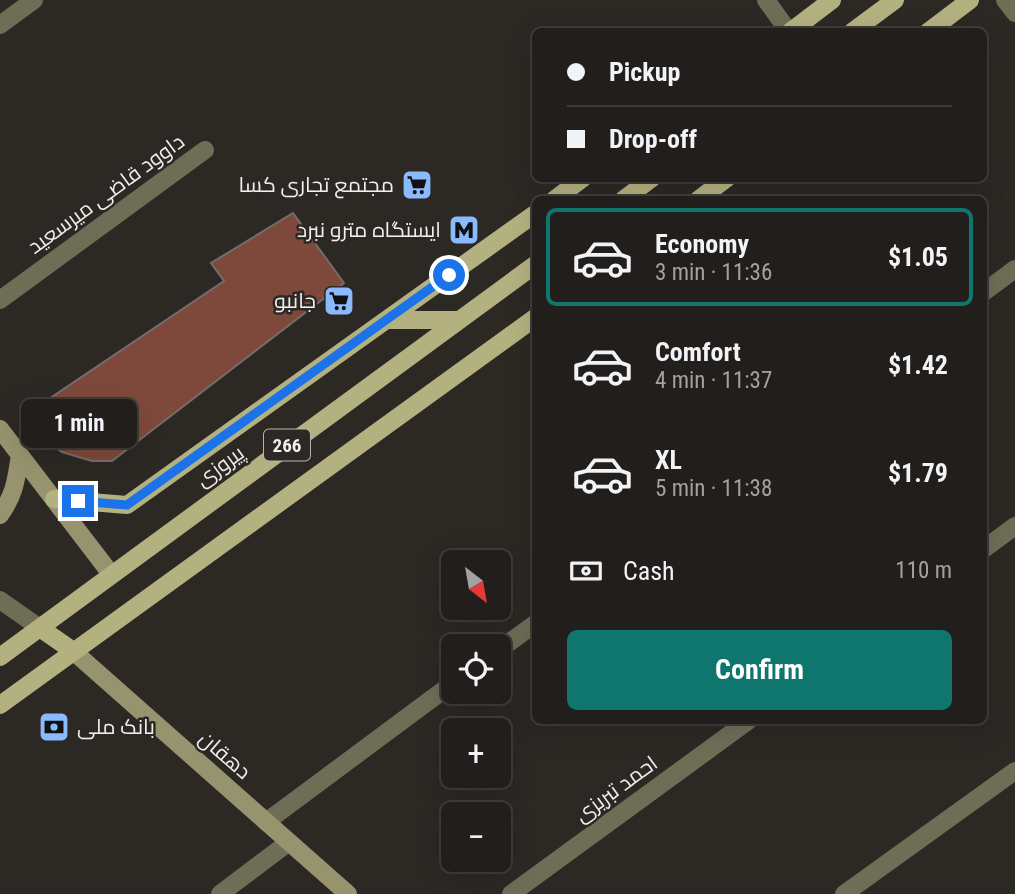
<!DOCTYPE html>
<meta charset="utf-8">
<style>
body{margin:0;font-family:"Roboto Condensed",Cairo,sans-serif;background:#2d2b28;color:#f1f3f6;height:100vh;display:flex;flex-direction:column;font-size:26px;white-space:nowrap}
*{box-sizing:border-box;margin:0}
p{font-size:23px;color:#a2a2a3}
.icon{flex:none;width:38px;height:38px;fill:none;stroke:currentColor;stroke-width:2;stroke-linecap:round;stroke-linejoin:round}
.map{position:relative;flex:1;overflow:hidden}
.details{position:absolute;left:532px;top:196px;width:455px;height:528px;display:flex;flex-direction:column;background:#211e1b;border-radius:10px;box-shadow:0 7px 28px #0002,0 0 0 2px #3e3c3a}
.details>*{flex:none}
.hud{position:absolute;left:532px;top:28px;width:455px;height:154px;border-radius:10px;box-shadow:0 7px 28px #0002,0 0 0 2px #3e3c3a;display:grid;align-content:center;height:154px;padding:0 35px;background:#211e1b}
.needle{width:46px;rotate:149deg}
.buttons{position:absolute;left:441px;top:550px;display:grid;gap:14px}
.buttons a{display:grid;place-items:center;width:70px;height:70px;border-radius:10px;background:#211e1b;box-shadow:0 7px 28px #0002,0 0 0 2px #3e3c3a;font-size:35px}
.end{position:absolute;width:32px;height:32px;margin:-16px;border:9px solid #1a73e8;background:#fff;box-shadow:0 0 0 4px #fff}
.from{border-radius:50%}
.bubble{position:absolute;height:49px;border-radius:10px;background:#211e1b;box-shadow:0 7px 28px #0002,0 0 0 2px #3e3c3a;font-size:23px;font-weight:700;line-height:49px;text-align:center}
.hud b{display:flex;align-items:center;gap:24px;height:66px;font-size:26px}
.hud b+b{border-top:2px solid #3e3c3a}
.hud i{width:18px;height:18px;background:#f1f3f6}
ul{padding:12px 0 0;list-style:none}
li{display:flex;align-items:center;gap:21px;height:98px;margin:0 14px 10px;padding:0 21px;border:4px solid transparent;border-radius:10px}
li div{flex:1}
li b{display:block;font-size:26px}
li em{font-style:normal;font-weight:700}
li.on{border-color:#0f766e}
li>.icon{width:63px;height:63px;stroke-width:1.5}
.pay{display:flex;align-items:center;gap:18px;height:77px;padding:0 35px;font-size:26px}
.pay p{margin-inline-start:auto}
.cta{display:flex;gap:14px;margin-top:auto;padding:14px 35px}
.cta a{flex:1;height:80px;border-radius:10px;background:#0f766e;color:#fff;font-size:28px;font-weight:700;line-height:80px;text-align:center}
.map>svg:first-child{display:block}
</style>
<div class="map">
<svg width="1015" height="894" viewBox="0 0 1015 894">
<rect width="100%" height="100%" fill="#2c2824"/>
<path fill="#7e493a" stroke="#746d6b" stroke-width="2" d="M293,213L344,283L112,461H92L62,452L34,431L31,411L224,281L211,263Z"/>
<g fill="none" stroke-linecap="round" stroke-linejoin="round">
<path stroke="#6e6d56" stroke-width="18" d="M1005,0L1015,13
M0,25L34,0
M984,292L1015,269
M0,300L205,150
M984,549L1015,526
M499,650L536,623
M266,822L453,683
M220,894L289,842
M511,894L748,721
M844,894L1015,771"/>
<path stroke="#6e6d56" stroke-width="18" d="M766,0L789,32
M0,600L40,628"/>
<path stroke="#96936e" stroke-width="18" d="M0,429L111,574
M0,515C15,494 16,480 20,455
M73,651L348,894"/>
<path stroke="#b4b181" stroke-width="18" d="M790,32L832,0
M852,32L895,0
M928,32L970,0
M554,200L583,178
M623,200L652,178
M698,200L727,178
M387,320H459
M54,499L127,505L536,213
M40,628L73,651
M0,657L536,264
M0,705L536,317"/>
</g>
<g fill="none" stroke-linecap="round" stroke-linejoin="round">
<path stroke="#1a73e8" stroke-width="9" d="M78,501L127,505L449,275"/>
</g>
<defs>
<g id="supermarket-square" transform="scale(1.575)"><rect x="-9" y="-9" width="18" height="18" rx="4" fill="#8bbafc" stroke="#2c2824"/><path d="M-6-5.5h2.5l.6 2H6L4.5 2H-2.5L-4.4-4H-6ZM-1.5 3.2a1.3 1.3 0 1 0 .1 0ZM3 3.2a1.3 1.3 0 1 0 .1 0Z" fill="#111"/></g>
<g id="metro-square" transform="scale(1.575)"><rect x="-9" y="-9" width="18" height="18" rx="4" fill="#8bbafc" stroke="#2c2824"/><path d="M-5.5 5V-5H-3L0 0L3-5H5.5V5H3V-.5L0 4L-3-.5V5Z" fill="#111"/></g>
<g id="bank-square" transform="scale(1.575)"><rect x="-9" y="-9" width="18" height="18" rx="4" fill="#8bbafc" stroke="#2c2824"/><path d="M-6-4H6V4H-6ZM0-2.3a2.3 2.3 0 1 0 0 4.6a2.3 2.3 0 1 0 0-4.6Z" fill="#111"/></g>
</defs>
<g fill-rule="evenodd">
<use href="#supermarket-square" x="417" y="185"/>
<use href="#metro-square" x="464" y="230"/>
<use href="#supermarket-square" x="339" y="301"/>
<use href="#bank-square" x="54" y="727"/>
</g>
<g text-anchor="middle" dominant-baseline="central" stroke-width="5" stroke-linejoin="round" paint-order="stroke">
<rect fill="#2c2824" stroke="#b7b3b0" stroke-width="2" x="264" y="429.5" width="46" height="31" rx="5"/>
<g font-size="19" font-weight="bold" fill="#f2efec">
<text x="287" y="445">266</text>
</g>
<g font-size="21" fill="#f2efec" stroke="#2c2824" text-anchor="end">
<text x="394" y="185">مجتمع تجاری کسا</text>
<text x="441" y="230">ایستگاه مترو نبرد</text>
<text x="316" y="301">جانبو</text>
<text x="77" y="727" text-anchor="start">بانک ملی</text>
</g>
<g font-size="21" fill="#f2efec" stroke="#2c2824">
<text transform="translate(106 194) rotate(-36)">داوود قاضی میرسعید</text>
<text transform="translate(220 466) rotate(-36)">پیروزی</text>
<text transform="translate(225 755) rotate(41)">دهقان</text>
<text transform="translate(616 789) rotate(-36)">احمد تبریزی</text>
</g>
</g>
</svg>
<div class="buttons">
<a><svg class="needle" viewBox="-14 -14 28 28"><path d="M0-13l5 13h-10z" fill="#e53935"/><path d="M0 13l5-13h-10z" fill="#a2a2a3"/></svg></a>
<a><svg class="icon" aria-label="locate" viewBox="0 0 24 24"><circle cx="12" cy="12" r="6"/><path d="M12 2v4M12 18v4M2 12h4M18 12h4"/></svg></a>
<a>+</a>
<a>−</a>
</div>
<i class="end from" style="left:449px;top:275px"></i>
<i class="end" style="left:78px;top:501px"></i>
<div class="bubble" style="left:21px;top:399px;width:116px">1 min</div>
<div class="hud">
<b><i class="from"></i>Pickup</b>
<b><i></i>Drop-off</b>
</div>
<section class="details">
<ul>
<li class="on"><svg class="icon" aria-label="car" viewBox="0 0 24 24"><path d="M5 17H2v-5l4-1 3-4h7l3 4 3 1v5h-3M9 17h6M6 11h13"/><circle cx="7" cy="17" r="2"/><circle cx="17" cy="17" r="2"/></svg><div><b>Economy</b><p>3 min · 11:36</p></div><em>$1.05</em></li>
<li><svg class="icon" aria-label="car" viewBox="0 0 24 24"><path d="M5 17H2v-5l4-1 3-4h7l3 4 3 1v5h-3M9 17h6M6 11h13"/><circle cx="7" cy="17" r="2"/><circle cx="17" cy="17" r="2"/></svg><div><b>Comfort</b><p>4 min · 11:37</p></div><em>$1.42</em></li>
<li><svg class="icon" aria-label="car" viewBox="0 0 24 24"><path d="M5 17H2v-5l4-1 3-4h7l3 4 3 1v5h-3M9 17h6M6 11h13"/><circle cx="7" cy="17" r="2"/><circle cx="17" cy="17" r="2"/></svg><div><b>XL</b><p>5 min · 11:38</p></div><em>$1.79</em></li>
</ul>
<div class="pay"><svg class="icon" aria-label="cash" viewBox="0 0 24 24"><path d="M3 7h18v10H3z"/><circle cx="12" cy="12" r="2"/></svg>Cash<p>110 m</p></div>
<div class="cta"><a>Confirm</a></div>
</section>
</div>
